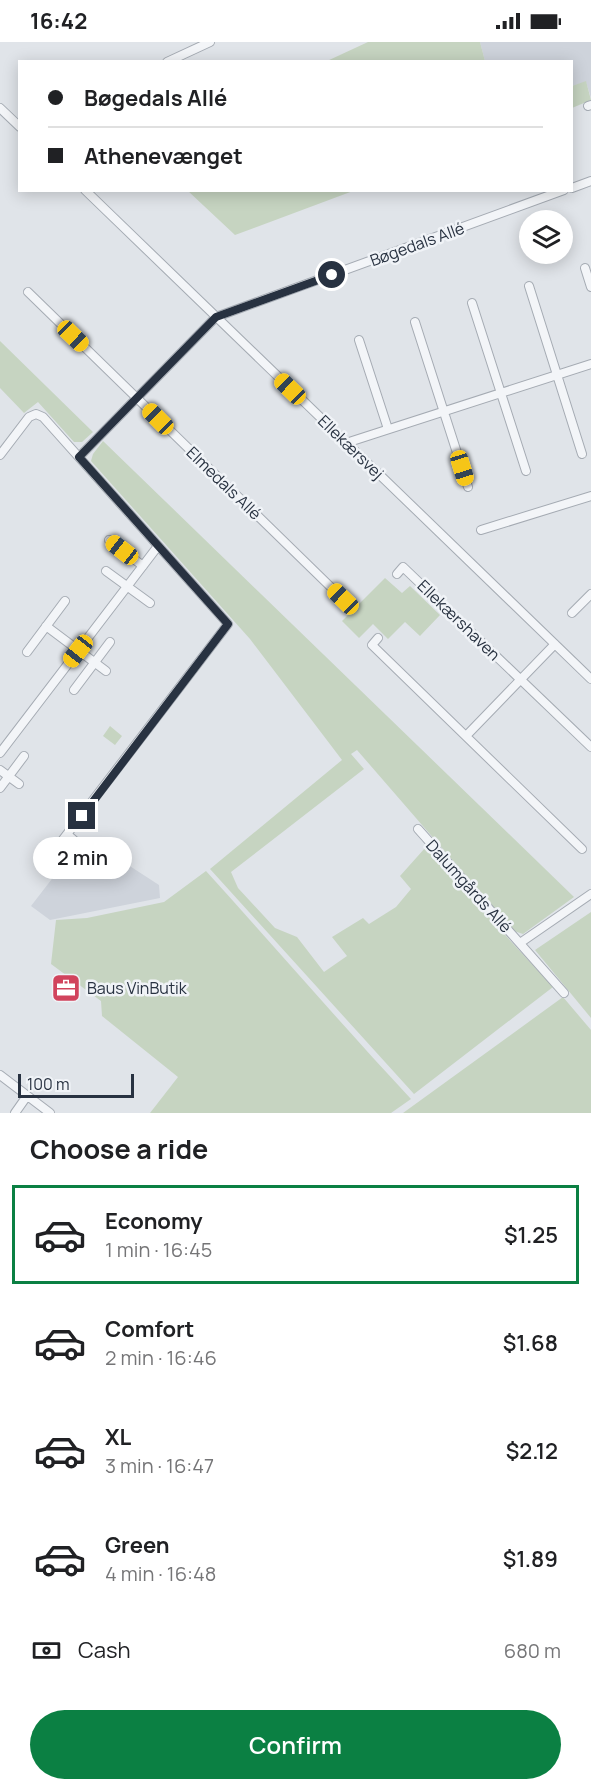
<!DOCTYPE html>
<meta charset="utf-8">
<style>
body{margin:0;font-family:Manrope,sans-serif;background:#f2f2f2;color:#202124;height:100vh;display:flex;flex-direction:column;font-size:22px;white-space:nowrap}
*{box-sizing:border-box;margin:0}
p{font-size:20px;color:#757577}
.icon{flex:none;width:33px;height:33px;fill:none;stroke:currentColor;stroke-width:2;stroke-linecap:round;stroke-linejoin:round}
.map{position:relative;height:1071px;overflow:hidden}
.sheet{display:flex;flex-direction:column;background:#fff;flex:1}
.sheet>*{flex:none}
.top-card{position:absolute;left:18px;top:18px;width:555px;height:132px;border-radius:0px;box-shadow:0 3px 15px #0003;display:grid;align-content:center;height:132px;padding:0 30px;background:#fff}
.fabs{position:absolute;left:519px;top:168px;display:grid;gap:12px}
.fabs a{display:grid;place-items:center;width:54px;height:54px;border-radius:50%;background:#fff;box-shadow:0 3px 15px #0003;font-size:30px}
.scale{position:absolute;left:18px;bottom:15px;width:116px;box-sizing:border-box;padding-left:6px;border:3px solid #283241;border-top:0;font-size:16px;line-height:21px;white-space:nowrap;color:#283241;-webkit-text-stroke:4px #f0f3f7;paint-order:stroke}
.end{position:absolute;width:27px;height:27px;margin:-14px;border:8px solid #283241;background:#fff;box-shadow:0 0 0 3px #fff}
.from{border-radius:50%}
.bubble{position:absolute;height:42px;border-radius:21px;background:#fff;box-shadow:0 3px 15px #0003;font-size:20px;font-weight:600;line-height:42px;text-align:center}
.car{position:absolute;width:18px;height:36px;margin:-18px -9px;border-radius:8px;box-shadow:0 0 4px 2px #0007;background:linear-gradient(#f5c518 24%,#345 0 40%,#f5c518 0 76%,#345 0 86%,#f5c518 0)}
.top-card b{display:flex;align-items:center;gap:21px;height:57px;font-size:22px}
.top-card b+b{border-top:2px solid #e0e0e0}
.top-card i{width:15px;height:15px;background:#202124}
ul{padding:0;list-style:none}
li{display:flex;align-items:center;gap:18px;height:99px;margin:0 12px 9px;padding:0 18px;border:3px solid transparent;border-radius:0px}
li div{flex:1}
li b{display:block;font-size:22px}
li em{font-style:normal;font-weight:600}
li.on{border-color:#0b8043}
li>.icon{width:54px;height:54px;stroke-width:1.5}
h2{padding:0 30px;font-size:27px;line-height:72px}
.pay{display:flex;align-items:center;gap:15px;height:66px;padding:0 30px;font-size:22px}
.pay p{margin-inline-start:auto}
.action{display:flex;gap:12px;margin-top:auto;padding:12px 30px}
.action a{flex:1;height:69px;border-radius:36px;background:#0b8043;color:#fff;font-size:24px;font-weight:600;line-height:69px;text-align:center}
.status{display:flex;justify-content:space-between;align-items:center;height:42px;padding:0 30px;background:#fff;direction:ltr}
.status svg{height:16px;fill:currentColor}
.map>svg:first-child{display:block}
</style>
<div class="status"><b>16:42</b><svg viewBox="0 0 49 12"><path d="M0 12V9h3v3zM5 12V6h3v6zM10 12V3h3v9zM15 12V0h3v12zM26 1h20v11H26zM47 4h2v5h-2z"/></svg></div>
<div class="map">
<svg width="591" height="1071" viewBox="0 0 591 1071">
<rect width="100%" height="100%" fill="#e0e4e9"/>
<path fill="#ced3db" d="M480,0H591V56L586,40L572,44V20L485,19Z
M88,815L112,834L122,819L159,843L160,856L50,878L31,864L65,820L77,818L81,822Z"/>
<path fill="#c6d4c1" d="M368,0H480L485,19H327Z
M586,39L591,58L572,66V44Z
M188,149H353L235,193Z
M0,299L93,390L82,400H74L38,360L24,371L0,346Z
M103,399L574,855L523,892L514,889L357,708L351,712L364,727L231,830L238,846L275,886L297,895L324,930L347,914L332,895L363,876L369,882L396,865L411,847L400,834L425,806L553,945L414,1052L210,827L342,718L250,597L91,419L93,412Z
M385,536L402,551L410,544L440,573L420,594L405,580L388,597L373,582L359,596L342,579Z
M110,684L122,694L115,703L103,694Z
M206,829C275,905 341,982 411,1057L391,1071H150L178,1035L102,974L101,959L51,922L56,878L87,876L164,860Z
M591,870V976L535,908Z
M563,955L591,988V1071H403Z"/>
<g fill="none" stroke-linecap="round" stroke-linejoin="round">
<g stroke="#a5abb3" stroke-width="10">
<path id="minor" d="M167,20L210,0
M588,64L591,63
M0,66L20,85
M572,146L591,139
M85,148L591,637
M585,226L591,245
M529,244L582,412
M28,250L343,557
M472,261L526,429
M415,280L468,445
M359,298L388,387
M346,401L591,322
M0,413L29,375L36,372L43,375L228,582L61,800L59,809L63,815L69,816L76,812L78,806L75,799L68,793
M79,415L216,275L564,148
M481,488L591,454
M109,498L143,524
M106,529L150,561
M397,532L403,525L591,705
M572,571L591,552
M46,584L106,629
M378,596L372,603L582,807
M27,610L65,559
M74,648L110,600
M466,694L555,602
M0,711L158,504
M0,728L19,742
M0,746L24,714
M418,787L564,951
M520,901L591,852
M0,1033L50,1071
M15,1071L27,1054"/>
</g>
<use href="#minor" stroke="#f3f5f8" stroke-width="8"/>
</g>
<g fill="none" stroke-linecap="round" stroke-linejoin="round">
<path stroke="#283241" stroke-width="8" d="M82,774L228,582L79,415L216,275L332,233"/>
</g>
<defs>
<g id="office-square" transform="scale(1.5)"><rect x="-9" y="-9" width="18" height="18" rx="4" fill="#d1435c" stroke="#f0f3f7"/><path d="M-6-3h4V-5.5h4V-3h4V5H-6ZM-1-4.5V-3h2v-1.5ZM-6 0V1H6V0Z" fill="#fff"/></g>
</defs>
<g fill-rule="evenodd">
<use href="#office-square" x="66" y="946"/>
</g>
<g text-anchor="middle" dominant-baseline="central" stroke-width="5" stroke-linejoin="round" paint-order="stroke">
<g font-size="16" fill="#283241" stroke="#f0f3f7">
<text transform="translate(417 202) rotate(-20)">Bøgedals Allé</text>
<text transform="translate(351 405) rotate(44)">Ellekærsvej</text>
<text transform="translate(224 441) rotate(44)">Elmedals Allé</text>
<text transform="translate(459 578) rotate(44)">Ellekærshaven</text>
<text transform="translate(469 844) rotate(48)">Dalumgårds Allé</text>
</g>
<g font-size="16" fill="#283241" stroke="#f0f3f7" text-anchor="start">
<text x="87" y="946">Baus VinButik</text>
</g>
</g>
</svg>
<div class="fabs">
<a><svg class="icon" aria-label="layers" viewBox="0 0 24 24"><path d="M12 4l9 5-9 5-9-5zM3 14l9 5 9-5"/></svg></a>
</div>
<div class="scale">100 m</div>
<i class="end from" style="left:332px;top:233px"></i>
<i class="end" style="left:82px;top:774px"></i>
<div class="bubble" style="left:33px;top:795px;width:99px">2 min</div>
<i class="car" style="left:73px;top:294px;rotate:134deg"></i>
<i class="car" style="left:290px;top:347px;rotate:314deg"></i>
<i class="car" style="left:158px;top:377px;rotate:315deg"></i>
<i class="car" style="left:462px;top:426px;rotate:163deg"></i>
<i class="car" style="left:122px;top:508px;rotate:308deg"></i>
<i class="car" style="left:343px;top:557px;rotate:314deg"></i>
<i class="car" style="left:78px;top:609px;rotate:218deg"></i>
<div class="top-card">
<b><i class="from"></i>Bøgedals Allé</b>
<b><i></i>Athenevænget</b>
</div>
</div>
<section class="sheet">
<h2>Choose a ride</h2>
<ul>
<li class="on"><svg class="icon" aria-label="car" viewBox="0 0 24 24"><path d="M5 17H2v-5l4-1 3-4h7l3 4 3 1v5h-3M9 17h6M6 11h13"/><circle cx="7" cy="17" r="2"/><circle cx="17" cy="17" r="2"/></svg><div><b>Economy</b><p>1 min · 16:45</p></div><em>$1.25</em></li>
<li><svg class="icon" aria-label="car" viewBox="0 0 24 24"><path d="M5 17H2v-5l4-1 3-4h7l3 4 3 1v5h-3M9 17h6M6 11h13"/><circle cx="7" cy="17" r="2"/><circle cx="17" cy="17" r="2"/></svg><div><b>Comfort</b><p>2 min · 16:46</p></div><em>$1.68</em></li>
<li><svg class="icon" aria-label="car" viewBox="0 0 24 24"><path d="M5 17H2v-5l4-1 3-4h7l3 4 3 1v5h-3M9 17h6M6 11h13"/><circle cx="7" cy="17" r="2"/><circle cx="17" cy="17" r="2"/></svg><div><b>XL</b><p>3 min · 16:47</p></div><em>$2.12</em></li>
<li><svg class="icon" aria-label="car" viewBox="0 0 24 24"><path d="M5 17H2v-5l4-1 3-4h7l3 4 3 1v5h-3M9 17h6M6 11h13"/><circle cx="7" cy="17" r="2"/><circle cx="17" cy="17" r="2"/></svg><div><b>Green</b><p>4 min · 16:48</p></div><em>$1.89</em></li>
</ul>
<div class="pay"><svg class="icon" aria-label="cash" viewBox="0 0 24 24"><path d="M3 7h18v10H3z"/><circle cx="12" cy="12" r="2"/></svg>Cash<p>680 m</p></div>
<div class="action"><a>Confirm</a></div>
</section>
